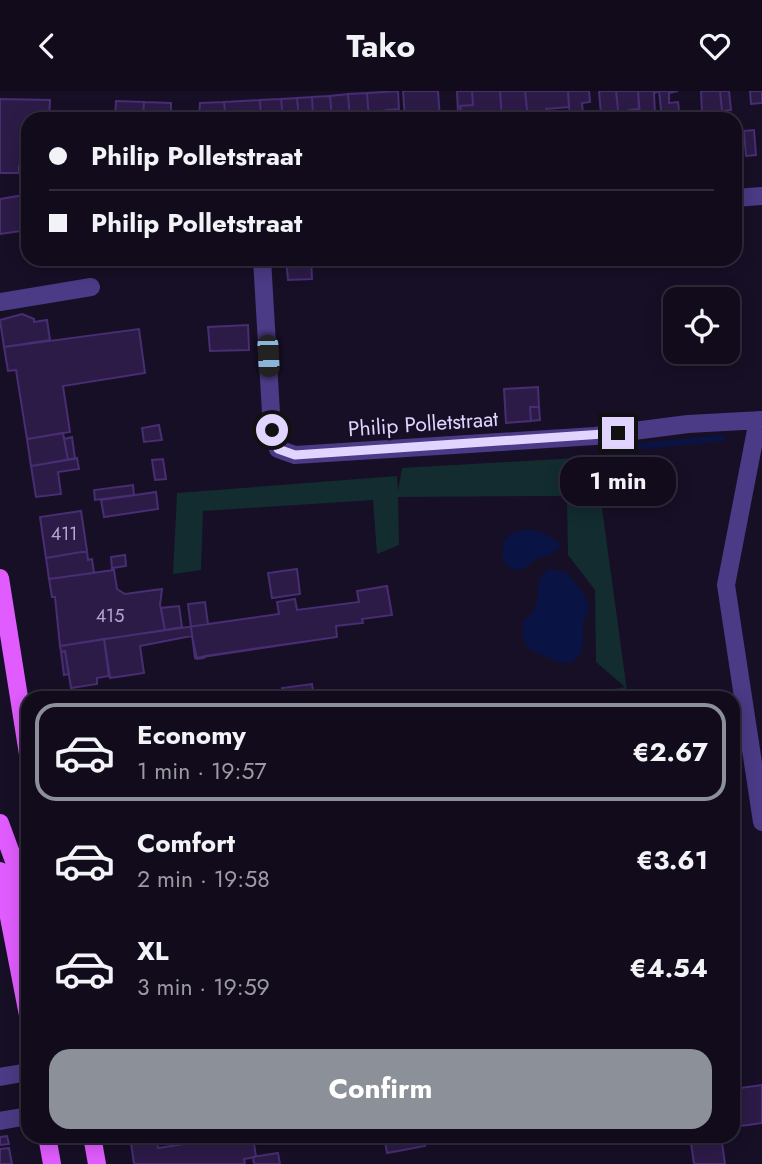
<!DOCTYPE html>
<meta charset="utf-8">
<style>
body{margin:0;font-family:Jost,sans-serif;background:#1a1425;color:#f1f3f6;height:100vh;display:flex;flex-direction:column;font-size:26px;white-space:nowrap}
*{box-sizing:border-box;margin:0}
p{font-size:23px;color:#9c9ba3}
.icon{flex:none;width:38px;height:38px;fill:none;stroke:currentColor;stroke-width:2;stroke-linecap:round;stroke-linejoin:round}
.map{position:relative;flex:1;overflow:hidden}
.panel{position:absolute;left:21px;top:600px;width:719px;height:452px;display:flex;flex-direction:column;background:#110b1c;border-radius:21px;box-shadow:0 4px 18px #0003,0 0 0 2px #302b3b}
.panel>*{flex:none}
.guide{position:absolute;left:21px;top:21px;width:721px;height:154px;border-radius:21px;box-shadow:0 4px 18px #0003,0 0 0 2px #302b3b;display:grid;align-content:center;height:154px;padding:0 28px;background:#110b1c}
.tools{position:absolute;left:663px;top:196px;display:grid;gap:14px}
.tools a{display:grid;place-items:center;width:77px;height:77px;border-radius:14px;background:#110b1c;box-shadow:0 4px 18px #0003,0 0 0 2px #302b3b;font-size:35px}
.end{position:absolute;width:32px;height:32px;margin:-16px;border:9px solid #e1d4ff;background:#111;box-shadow:0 0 0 4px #111}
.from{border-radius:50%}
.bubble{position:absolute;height:49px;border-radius:21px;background:#110b1c;box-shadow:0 4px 18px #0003,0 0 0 2px #302b3b;font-size:23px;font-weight:700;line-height:49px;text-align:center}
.car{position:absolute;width:21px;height:42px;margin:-21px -10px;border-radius:9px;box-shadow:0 0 5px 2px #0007;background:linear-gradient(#222 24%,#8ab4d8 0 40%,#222 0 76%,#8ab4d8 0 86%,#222 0)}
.guide b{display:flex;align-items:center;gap:24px;height:66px;font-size:26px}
.guide b+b{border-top:2px solid #302b3b}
.guide i{width:18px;height:18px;background:#f1f3f6}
ul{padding:12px 0 0;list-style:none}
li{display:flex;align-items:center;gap:21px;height:98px;margin:0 14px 10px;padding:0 14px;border:4px solid transparent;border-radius:21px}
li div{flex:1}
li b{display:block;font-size:26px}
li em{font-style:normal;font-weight:700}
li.active{border-color:#8c9099}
li>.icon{width:63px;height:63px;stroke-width:1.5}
.cta{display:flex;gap:14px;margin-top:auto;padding:14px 28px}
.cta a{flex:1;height:80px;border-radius:21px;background:#8c9099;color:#fff;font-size:28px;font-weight:700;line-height:80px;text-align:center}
header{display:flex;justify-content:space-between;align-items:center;height:91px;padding:0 28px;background:#110b1c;font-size:32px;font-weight:700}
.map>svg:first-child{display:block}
</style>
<header><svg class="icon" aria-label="back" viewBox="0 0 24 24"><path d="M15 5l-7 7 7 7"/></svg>Tako<svg class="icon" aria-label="heart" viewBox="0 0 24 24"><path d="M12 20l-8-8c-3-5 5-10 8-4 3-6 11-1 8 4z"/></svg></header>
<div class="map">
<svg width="762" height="1073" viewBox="0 0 762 1073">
<rect width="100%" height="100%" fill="#170f26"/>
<path fill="#122c30" d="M595,366L628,607H563L625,596L596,571L595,499L568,464L567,405L398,406L399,454L377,463L373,409L203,420L201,479L173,483L177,402L397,385L398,400L402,377Z"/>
<path fill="#0a1444" d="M528,438L546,443L560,453L559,458L550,464L538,467L522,479L511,478L502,469L504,449L514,441Z
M548,478L566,481L585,504L589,517L583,533V552L580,564C568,578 558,571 544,565C537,561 530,561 526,553C522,547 523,537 523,530C541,518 537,507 539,489Z"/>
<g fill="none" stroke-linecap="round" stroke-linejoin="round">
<path stroke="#0a1444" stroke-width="6" d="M633,356L722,347"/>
</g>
<path fill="#2c1b47" stroke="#482d73" stroke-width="2" d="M398,0L399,18L386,19L387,26L369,28L367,2Z
M403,0H438L440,28H405Z
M457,0H472L473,14L460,15L461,22H458Z
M472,0H500L502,28H462L460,15L473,14Z
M500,0H525L528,28H502Z
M525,0H568L569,16L546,18L547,28H528Z
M568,0H589L590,11L582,12L583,24L594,23V28H570Z
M599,0H616L619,28H612L611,23L601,24Z
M616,0H638L639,18L629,19L630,28H619Z
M638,0H659L654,2L655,23L640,24Z
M659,0H678L669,2V12L678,11L680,28H662Z
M701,0H720L722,20L702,21Z
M720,0H729L731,19L722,20Z
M750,0H762V12L751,13Z
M367,2L369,28H350L348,3Z
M348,3L350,28H332L330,5Z
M330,5L332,28H313L312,6Z
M312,6L313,28H299L297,7Z
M297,7L299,28H283L281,8Z
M0,8L50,9L49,28H28V75H19V82H0Z
M0,8L50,9L49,28H28V75H19V82H0Z
M281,8L283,28H261L260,9Z
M260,9L261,28H226L224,11Z
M116,10L144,11L143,28H115Z
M144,11L171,12V28H143Z
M224,11L226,28H199L200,12Z
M754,39L756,64L746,65L744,40Z
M24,104V106L28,105V139L0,143V108Z
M286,168H311L312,188L288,189Z
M22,223L34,228V231L47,229L50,249L4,256L0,229Z
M248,234L249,259L210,260L208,236Z
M139,238L145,282L63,295L70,341L27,348L16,279L8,280L4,256Z
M538,296L539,316H530L531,330L506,332L504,298Z
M530,316H539L540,329L531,330Z
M159,334L162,349L144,351L142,337Z
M63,342L68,369L31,375L27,348Z
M72,346L75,368L68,369L64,348Z
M77,367L79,378L58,381L61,403L36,406L31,375Z
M163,368L166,388L155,389L152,369Z
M133,394L134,404L95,409L94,399Z
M156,401L158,418L104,426L101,409Z
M81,420L87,460L46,467L40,426Z
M87,460L88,469L92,468L94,482L49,488L46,467Z
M125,464L126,475L112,477L111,466Z
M297,478L300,503L272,507L268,482Z
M114,479L117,498L125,503L162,498L160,514L165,539L60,555L55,506H52L49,488Z
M387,495L392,524L362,528L363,532L336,535L337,546L195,567L188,513L205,511L208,533L279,523L277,511L295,508L297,519L359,511L357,500Z
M387,495L392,524L362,528L363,532L336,535L337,546L204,565V567L197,568L192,545L186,546L140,555L144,582L110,587L104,548L279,523L277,511L295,508L297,519L359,511L357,500Z
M179,515L182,536L165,539L161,517Z
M104,548L109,585L97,587V593L71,597L65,560L61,561L60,555Z
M65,560L69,583L64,584L61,561Z
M312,593L314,607H283L282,597Z
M226,601L227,607H207V604Z
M762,994V1032L733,1036V998Z
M7,1045L9,1053L0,1054V1046Z
M130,1045H156L158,1057L235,1045H253L256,1066L244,1068L245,1073H134Z
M373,1045H423L425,1055L387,1062L384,1045L374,1047Z
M690,1045H721L725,1073H694Z
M9,1057L12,1073H0V1058Z
M278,1062L280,1073H254L253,1066Z"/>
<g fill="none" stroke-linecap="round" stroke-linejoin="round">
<path stroke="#4b3a85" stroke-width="18" d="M735,107L762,105
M262,168L272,339L278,358L295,364L595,345L688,333L762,329
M0,211L91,196
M758,329L726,494L762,731
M0,986L28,981
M0,1030L28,1025"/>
<path stroke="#e05cfe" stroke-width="18" d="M0,487L28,663
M0,732L18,781L27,837L22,887
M0,780L28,924
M47,1045L52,1073
M92,1045L97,1073"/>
</g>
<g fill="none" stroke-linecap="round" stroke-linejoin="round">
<path stroke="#e1d4ff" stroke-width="9" d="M272,339L278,358L295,364L618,342"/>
</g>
<g text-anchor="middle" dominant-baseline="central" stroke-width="5" stroke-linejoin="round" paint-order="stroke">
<g font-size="18" fill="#b4a6d1">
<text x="64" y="443">411</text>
<text x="110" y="525">415</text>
</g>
<g font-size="21" fill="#e1d4ff" stroke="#170f26">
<text transform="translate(423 333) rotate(-4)">Philip Polletstraat</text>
</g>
</g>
</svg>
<div class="tools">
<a><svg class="icon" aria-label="locate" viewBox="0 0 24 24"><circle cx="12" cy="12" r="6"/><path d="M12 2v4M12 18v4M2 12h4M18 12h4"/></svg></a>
</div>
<i class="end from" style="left:272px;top:339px"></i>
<i class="end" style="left:618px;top:342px"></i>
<div class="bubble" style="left:560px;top:366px;width:116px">1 min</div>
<i class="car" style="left:268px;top:265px;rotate:177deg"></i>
<div class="guide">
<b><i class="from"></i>Philip Polletstraat</b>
<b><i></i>Philip Polletstraat</b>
</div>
<section class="panel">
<ul>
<li class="active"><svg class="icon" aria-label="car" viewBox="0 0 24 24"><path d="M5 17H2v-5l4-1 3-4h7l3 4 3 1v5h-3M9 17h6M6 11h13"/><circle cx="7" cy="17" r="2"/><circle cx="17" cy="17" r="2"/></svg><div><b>Economy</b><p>1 min · 19:57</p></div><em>€2.67</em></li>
<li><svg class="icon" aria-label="car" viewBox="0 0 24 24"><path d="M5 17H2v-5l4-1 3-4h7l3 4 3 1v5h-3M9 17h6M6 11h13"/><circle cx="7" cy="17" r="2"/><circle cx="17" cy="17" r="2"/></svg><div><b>Comfort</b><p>2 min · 19:58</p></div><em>€3.61</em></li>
<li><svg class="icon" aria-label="car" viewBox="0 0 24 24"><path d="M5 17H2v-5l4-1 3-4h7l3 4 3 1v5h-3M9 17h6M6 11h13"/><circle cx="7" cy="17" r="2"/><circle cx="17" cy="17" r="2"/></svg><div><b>XL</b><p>3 min · 19:59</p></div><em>€4.54</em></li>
</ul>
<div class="cta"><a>Confirm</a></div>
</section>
</div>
